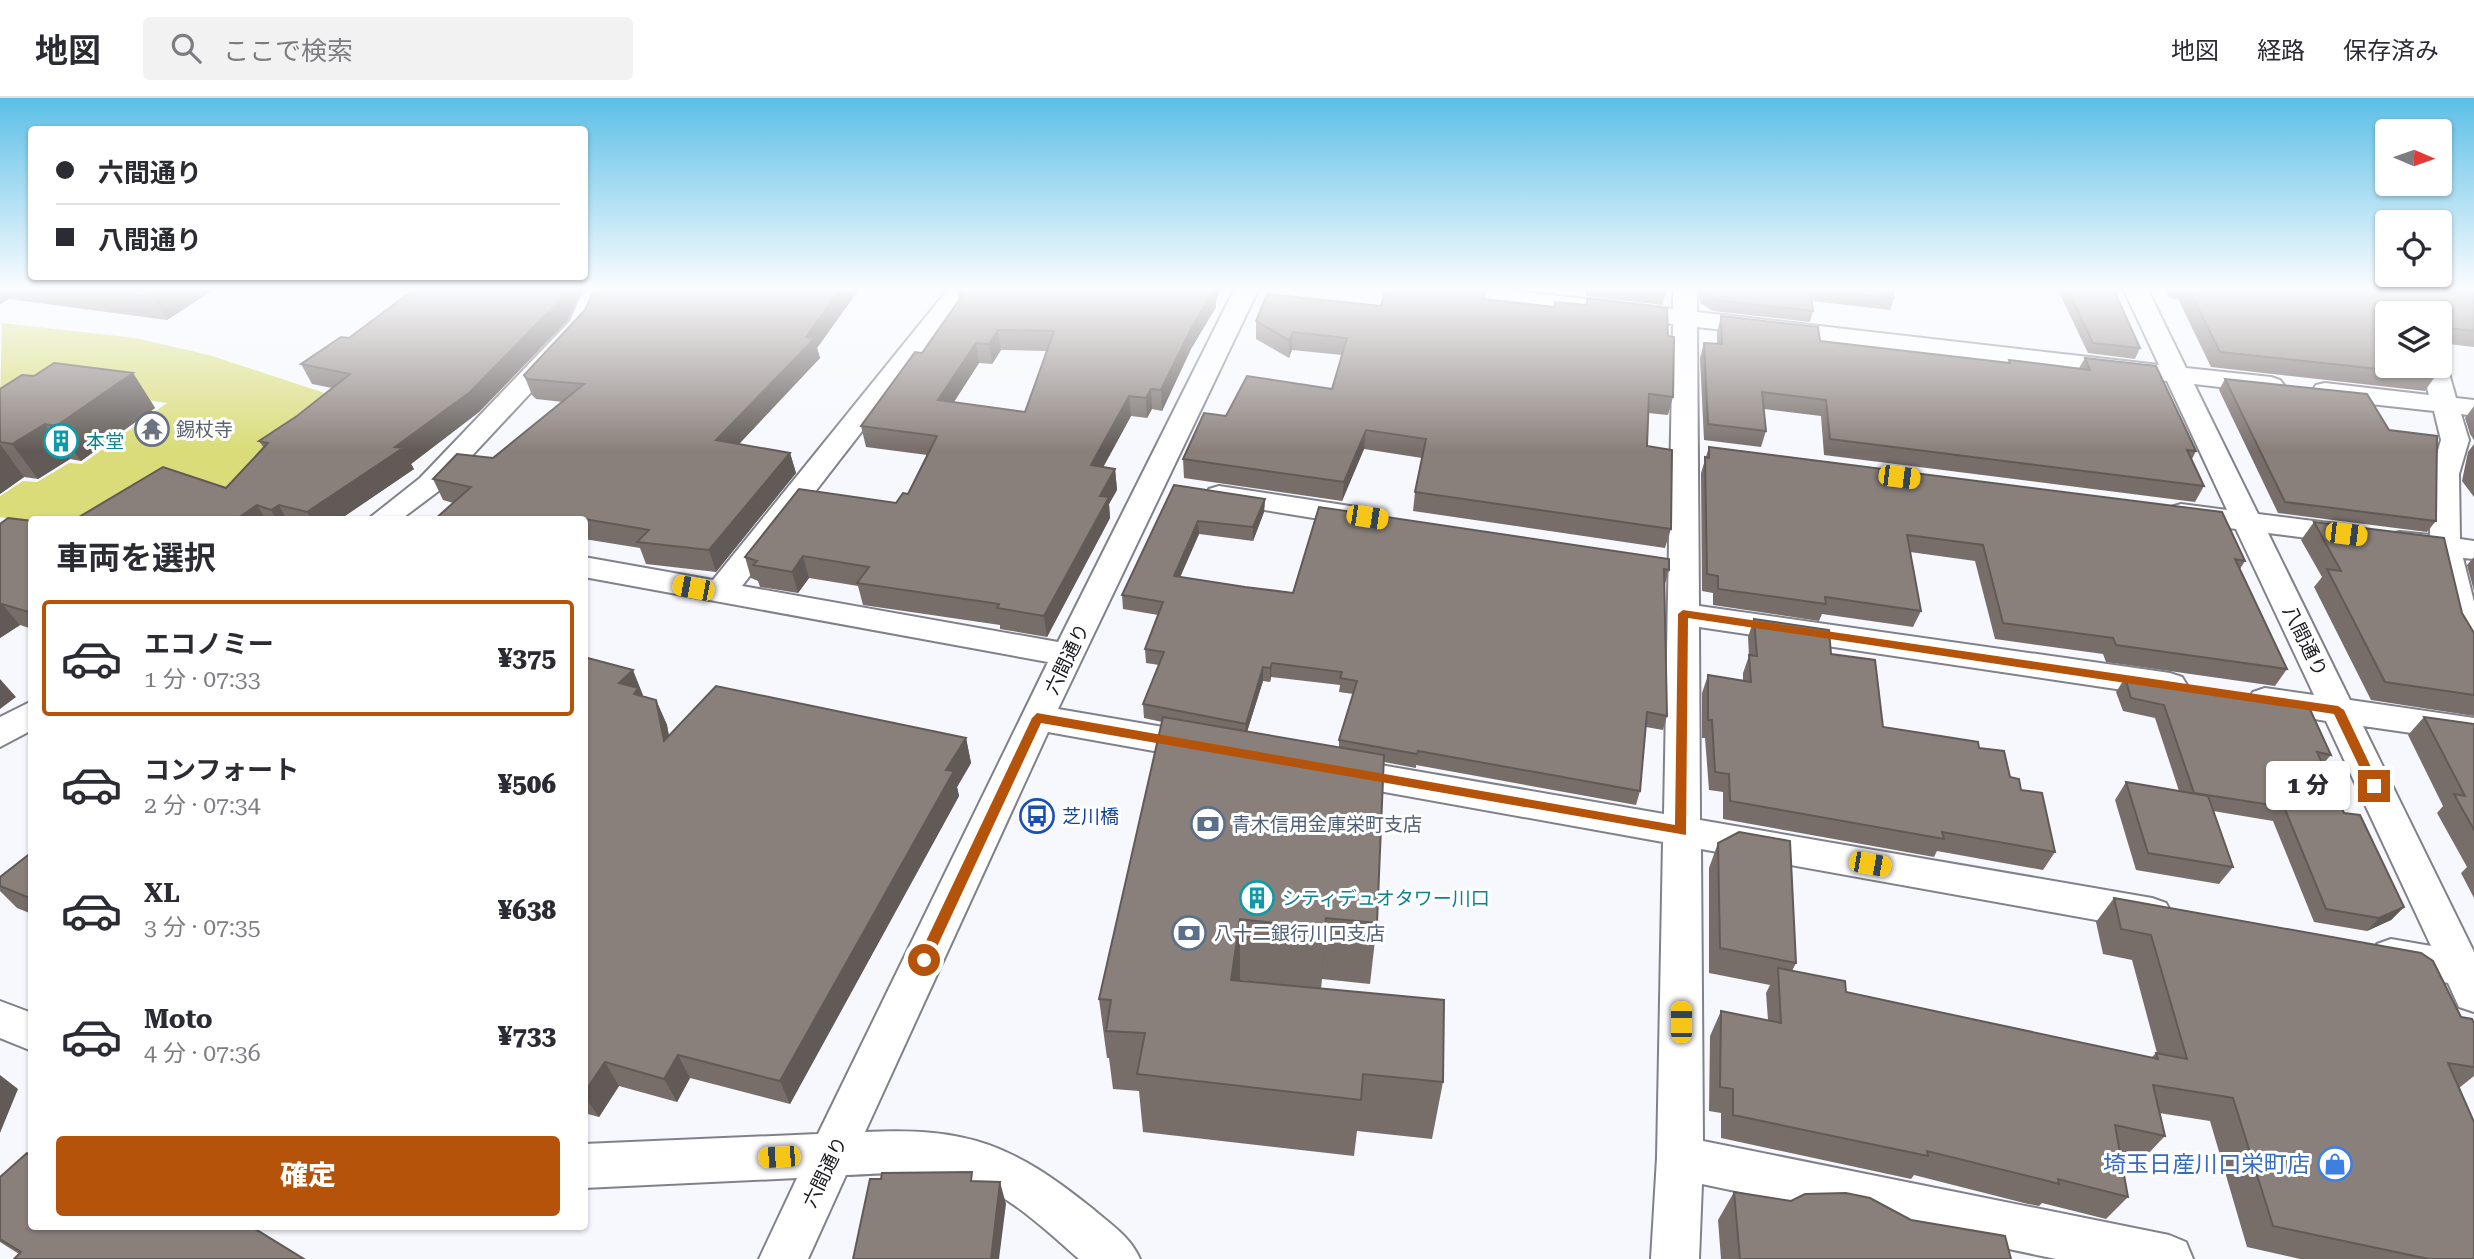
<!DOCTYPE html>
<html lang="ja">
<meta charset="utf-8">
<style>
body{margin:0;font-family:"Roboto Serif","Noto Sans JP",serif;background:#f2f2f3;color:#2b2b33;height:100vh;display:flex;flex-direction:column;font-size:26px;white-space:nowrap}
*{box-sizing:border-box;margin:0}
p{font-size:23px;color:#7c7c81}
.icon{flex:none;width:38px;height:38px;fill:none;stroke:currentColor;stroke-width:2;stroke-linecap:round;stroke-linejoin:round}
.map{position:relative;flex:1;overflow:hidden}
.sheet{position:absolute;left:28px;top:418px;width:560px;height:714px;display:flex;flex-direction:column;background:#fff;border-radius:7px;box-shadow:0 2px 5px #0004}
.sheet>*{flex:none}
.banner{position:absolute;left:28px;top:28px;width:560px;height:154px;border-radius:7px;box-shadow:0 2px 5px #0004;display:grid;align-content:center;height:154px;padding:0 28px;background:#fff}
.needle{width:46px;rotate:92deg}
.buttons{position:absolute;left:2375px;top:21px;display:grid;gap:14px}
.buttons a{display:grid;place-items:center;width:77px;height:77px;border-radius:7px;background:#fff;box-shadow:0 2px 5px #0004;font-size:35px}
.end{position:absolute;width:32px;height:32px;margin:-16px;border:9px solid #b45309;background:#fff;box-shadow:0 0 0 4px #fff}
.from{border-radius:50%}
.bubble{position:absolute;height:49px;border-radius:7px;background:#fff;box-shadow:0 2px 5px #0004;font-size:23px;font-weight:800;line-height:49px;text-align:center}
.car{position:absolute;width:21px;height:42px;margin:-21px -10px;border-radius:9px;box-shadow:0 0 5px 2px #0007;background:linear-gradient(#f5c518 24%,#345 0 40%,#f5c518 0 76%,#345 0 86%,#f5c518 0)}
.banner b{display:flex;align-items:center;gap:24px;height:66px;font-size:26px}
.banner b+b{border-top:2px solid #e1e1e2}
.banner i{width:18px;height:18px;background:#2b2b33}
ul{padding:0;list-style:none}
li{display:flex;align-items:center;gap:21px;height:116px;margin:0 14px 10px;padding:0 14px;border:4px solid transparent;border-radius:7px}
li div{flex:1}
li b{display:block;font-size:26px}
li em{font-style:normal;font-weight:800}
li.active{border-color:#b45309}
li>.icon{width:63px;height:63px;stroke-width:1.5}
h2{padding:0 28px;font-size:32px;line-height:84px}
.action{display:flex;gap:14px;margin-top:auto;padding:14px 28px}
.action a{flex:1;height:80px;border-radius:7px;background:#b45309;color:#fff;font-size:28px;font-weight:800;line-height:80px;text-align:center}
header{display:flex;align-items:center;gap:42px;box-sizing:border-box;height:98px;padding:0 35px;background:#fff;border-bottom:2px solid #e1e1e2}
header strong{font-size:33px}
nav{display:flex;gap:38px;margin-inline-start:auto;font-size:24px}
.search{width:490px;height:63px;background:#f2f2f3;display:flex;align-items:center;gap:18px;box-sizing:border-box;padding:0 24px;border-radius:7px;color:#7c7c81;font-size:26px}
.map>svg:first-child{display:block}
</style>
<header>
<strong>地図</strong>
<div class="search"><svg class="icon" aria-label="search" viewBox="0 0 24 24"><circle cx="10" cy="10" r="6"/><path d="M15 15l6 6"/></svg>ここで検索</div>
<nav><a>地図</a><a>経路</a><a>保存済み</a></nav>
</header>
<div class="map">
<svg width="2474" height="1161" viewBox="0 0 2474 1161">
<rect width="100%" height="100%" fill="#f7f8fe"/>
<path fill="#d9dc78" d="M2,225L135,240L209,257L343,301L234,401L112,422H32L31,425L0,419V398L23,383L37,384L69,365L82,366L167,305L84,293L0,303Z"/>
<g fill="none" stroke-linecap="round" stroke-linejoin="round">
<g stroke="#80818b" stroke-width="4">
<path id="minor" d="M584,190H608L590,231L440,392L400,422H367L420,380L570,223Z
M949,190H973L742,488L1058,544L1235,190H1259L1058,611L1204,636L1216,640L1221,649L1216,658L1204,662L1048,634L865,1034C969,1029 1013,1047 1093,1111C1111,1127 1130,1138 1140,1161H1079C1047,1133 1015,1102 975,1085C938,1069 885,1076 846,1077L808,1161H759L797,1080L584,1090V1046L818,1036L1048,564L584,479V459L713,482Z
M1411,190H1488L1673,211V190H1697V214L2159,267L2123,190H2147L2186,270L2271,279L2280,282L2284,287L2280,292L2271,295L2194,286L2258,416L2353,428L2363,431L2368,437L2363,443L2353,446L2268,435L2350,602L2474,620V644L2363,628L2474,854V914L2459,909L2448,885L2377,870L2371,858L2377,846L2391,841L2431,848L2326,623L2253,610L2248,602L2253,594L2265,590L2314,597L2236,431L2171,421L2166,415L2171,409L2181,406L2227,412L2167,283L1697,229L1699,508L2170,575L2182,579L2187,587L2182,595L2170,599L1699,529L1700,722L2152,800L2166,805L2172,816L2166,827L2152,832L1701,751L1703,1043L2169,1137L2186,1144L2193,1161H2056L1702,1086L1699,1161H1651L1657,1060L1663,744L1340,686L1327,682L1322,673L1327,664L1340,660L1664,716L1673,226L1422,197Z
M2440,262L2447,268L2456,300L2474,302V318L2461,316L2469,342L2459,376L2460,441L2474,443V461L2463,460L2474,504V558L2463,555L2449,532L2432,456L2389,450L2385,443L2389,436L2400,434L2430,437L2431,376L2441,342L2434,313L2325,301L2316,299L2312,293L2316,287L2325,285L2429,297L2421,268H2440Z
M1219,388L1363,410L1373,413L1378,419L1373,425L1363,428L1209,403L1205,397L1209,391Z
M32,603V632L0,649V619Z
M0,903L32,915V953L0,940Z"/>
</g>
<use href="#minor" fill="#fff" fill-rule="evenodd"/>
</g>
<path fill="#776e6a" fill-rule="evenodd" d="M0,190H216L167,222L9,201L0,206Z
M416,190H583L568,222L479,314L411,366L414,371L339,422H74L226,390L264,350L259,343L297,318L332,290L312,286L301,266L349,240Z
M595,190H860L817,250L820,260L739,346L790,355L796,375L716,474L646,466L640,450L584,441V422H434L453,405L443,402L433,381L493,360L563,304L536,301L532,297L524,277L585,212Z
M918,190H946L944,192Z
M961,190H1222L1216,202V209L1191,251L1162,313L1152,311L1147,320L1131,318L1103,369L1115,371L1117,392L1109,406L1110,420L1047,539L1000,531V527L863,507L858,488L809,480L798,495L760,489L758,483L751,480L745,459L896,405L908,396L927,357L866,349L861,328L922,255L959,202L958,194ZM1001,252L1047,253L1025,314L954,304L979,265L992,266Z
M1585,190H1665V196L1663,207L1585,198Z
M1699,190H1892L1894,200L1890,212L1812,203L1813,213L1810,224L1713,213L1700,205Z
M2057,190H2113L2140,250L2135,261L2088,255Z
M2164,190H2465L2474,191V249L2440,245V215H2387L2436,277L2425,293L2211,269L2178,201L2169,200Z
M1587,200L1668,238L1673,299L1668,317L1648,315L1647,348L1671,431L1665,450L1413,413L1415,394L1422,360L1364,351L1342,403L1184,380L1183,361L1226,318L1332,291L1342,257L1292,252L1289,260L1256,241V223L1381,208L1485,202L1554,209L1586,207Z
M1721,218L1820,243L2008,265L2009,262L2079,270L2085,260L2196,353L2192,361L2204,388L2195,404L1824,357L1821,318L1764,311L1766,333L1761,349L1704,342L1700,260L1704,245L1717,246V234Z
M133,275L155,310L81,363L70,361L38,381L24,379L0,396V291L34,278Z
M2225,281L2436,423L2427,434L2278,415L2219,292Z
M2474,308V342L2470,336L2465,320Z
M2474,346V399L2462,383L2468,354Z
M1709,349L2245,463L2240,471L2287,571L2275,588L2106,564L2103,556L1995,541L1975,463L1910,454L1921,513L1913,529L1822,516L1819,523L1713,507V495L1702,493L1701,375Z
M1174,387L1265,401L1264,414L1253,443L1199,436L1180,479L1245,489L1293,495L1319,409L1669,472L1665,486H1664L1667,618L1663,632L1646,629L1640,693L1636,707L1416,667V670L1384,664L1377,825L1370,886L1322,881L1321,891L1443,984L1432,1041L1357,1033L1354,1058L1143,1034L1139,993L1113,991L1109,960H1107L1099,901L1162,624L1144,620L1143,606L1159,567L1146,565L1145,551L1158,517L1123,511L1122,497ZM1271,579L1340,587L1339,594L1353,596L1339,642V650L1247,634L1263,583L1270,584ZM1240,882L1318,891L1240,883Z
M32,423V531L20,527L0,540V426Z
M2314,424L2462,515L2474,535V618L2371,602L2314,489L2322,479L2301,442Z
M2474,459V493L2467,467Z
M1754,521L1831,556L1883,629L1979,650L2010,679L2021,692L2055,754L2043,772L1937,753L1934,759L1723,721V694L1709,692L1705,640H1702V595L1708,577L1743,583V575L1749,558L1748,539Z
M584,559L643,597L642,598L656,602L667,627L669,638L966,640L971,665L957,689L959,698L790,1006L690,980L677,1004L619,988L599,1019L584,1015Z
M2125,580L2331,657L2322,667L2344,715L2404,809L2391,822L2367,833L2314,824L2273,723L2213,713L2233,769L2219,786L2136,772L2115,702L2126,684L2179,693L2155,620L2123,613L2116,594Z
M2424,619L2474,626V800L2461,775L2467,769L2437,715L2443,708L2408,637Z
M1718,745L1796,865L1792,873L1846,894L2151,960L2156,955H2157L2132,862L2103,856L2096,824L2114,800L2461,919L2474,925V978L2459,990L2474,1161H2300L2247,1149L2210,1023L2159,1015L2165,1038L2143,1061L2120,1056L2128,1099L2106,1121L2042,1105L2039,1108L2028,1106L1914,1077L1911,1081L1721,1040V1015L1709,1013L1710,938L1721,913L1768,922L1766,895L1770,887L1709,875V770Z
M32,754V816L17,810L0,793V779Z
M0,1079L32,1129L304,1161L19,1156L0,1144Z
M1734,1094L2011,1161H1721L1718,1122Z"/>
<path fill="#615a56" d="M0,190H2L9,201L0,206Z
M167,190H216L167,222L153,199Z
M566,190H583L568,222L479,314L411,366L414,371L339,422H312L307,414L395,349Z
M842,190H860L817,250L820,260L723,363L716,342L806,239Z
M1213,190H1222L1216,202V209L1191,251L1162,313L1161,292L1191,231Z
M998,232L1001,252L992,266L989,246Z
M1293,234L1292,252L1289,260V242Z
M976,245L979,265L942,322L938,302Z
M133,275L155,310L81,363L56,328Z
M1151,291L1152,311L1147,320L1146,300Z
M1129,298L1131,318L1093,388L1091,367Z
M45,326L70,361L38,381L12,346Z
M1366,332L1364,351L1342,403L1344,384Z
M0,346L24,379L0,396Z
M790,355L796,375L716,474L709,452Z
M1115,371L1117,392L1109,406L1110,420L1047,539L1044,518L1100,398Z
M1265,401L1264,414L1253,443V429Z
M257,407L266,422H235Z
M279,407L287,422H277L271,412Z
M1198,423L1199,436L1175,491L1174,478Z
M803,458L809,480L798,495L792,474Z
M2,506L20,527L0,540V507Z
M1272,565L1271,579L1270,584V570Z
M1263,569V583L1245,640L1246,626Z
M633,572L643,597L642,599L649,615L619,585Z
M0,581L16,599L0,611Z
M656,602L667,627L674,668L664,643Z
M966,640L971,665L957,689L959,698L790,1006L780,983L946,672Z
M2404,809L2391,822L2367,833L2379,820Z
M1326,820L1321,891L1325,831Z
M1240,821V882L1231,942V882Z
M678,957L690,980L677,1004L664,981Z
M605,964L619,988L599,1019L584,998V995Z
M0,977L18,991L0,1035Z
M1000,1084L1006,1106L999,1161H991Z"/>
<path fill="#8a807b" stroke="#615a56" stroke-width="2" fill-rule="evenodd" d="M87,190H167L153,199Z
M416,190H566L560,202L470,294L395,349L403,350L307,414L279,407L271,412L257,407L235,422H74L163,369L226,390L268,345L259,343L297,318L350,276L301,266L341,239L349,240Z
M595,190H842L806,239L815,240L716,342L790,355L709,452L637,444L649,432L573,419L570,422H434L471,389L433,381L457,356L493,360L584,286L527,281L524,277L585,212Z
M961,190H1215L1191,231L1161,292L1151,291L1146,300L1129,298L1091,367L1115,371L1100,398L1109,399L1044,518L997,510L999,506L857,485L869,469L803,458L792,474L753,467L757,463L745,459L799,391L896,405L903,395L908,396L937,338L861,328L915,254L922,255L964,195L958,194ZM998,232L1054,233L1025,314L938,302L976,245L989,246Z
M1386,190H1486L1483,201L1554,209L1555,204L1587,207V200L1667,210L1668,238L1674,239L1673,299L1649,296L1647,348L1672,352L1671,431L1415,394L1426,341L1366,332L1344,384L1183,361L1204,315L1226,318L1247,278L1332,291L1347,240L1293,234L1289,242L1256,223L1267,196L1381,208Z
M1617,190H1665V196Z
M1702,190H1892L1894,200L1810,191L1813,213L1716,202L1703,193Z
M2067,190H2113L2140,250L2093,245Z
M2188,190H2465L2474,191V233L2440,229V215H2387V268H2433L2436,277L2220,254Z
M1721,218L1818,229L1820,243L2010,265L2009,262L2090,272L2085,260L2156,268L2196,353L2187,352L2204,388L1830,341L1826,302L1762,294L1766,333L1708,326L1704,245L1722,246Z
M54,265L133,275L56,328L45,326L12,346L0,344V291L22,277L34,278Z
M2225,281L2367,296L2389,332L2437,338L2436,423L2285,404Z
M1709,349L2222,414L2245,463L2235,461L2287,571L2116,547L2113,540L2003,525L1983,447L1907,437L1921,513L1825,499L1826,506L1718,491V478L1707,476L1705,359L1709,360Z
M1174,387L1265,401L1253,429L1198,423L1174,478L1245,489L1293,495L1319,409L1669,461V472L1664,471L1667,618L1647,614L1640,693L1418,653L1417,656L1339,642L1357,583L1340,580L1342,574L1272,565L1270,570L1263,569L1246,626L1143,606L1164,554L1145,551L1163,504L1122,497Z
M8,420L32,423V515L2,506L0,507V426Z
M2314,424L2444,440L2462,515L2474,535V597L2385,584L2327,471L2341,473Z
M1754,521L1829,532L1831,556L1875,562L1883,629L1978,644L1979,650L2004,653L2010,679L2019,681L2021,692L2042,695L2055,754L1942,734L1944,741L1730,703L1729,676L1715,674L1712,622H1708V577L1751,584L1749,557L1757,558Z
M584,559L633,572L619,585L638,590L634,596L656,602L664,643L716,588L966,640L946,672L954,673L780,983L678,957L664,981L605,964L584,995Z
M2125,580L2308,607L2331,657L2317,654L2344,715L2360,717L2404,809L2379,820L2326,811L2284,709L2194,695L2164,607L2131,600Z
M1163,619L1384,657L1377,825L1326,820L1325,831L1240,821L1231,882L1444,902L1443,984L1363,976L1361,1002L1137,976L1145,935L1106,933L1111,902L1099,901Z
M2424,619L2474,626V732L2454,696L2465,698Z
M2126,684L2208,698L2233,769L2148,755Z
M1739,734L1790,743L1796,865L1720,850L1718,745Z
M32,754V801L0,788V779Z
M2114,800L2421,855L2433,863L2461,919L2472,921L2474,925V969L2448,965L2474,1024V1161H2429L2273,1128L2233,1000L2153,987L2165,1038L2115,1027L2128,1099L2058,1081L2059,1086L2048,1083L1927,1053L1928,1058L1733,1017V991L1720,989L1721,913L1781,925L1778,870L1845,883L1846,894L2158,961L2156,955L2187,961L2151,837L2121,831Z
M27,1055L32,1058V1129H252L304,1161H14L21,1154L0,1141V1079Z
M972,1074L971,1083L1000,1084L991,1161H853L870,1081H881L882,1075Z
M1734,1094L1791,1103L1805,1096L1846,1095L1870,1100L1911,1122L2005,1138L2011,1161H1740Z"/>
<linearGradient id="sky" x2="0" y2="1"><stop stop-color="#5bbfe6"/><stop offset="0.54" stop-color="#fbfcff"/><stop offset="1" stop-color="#fbfcff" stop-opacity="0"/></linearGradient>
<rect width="2474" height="353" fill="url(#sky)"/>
<path fill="#b45309" d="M1683,512L2338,608L2344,612L2380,688L2378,691H2370L2334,616L1688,520L1686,737L1041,625L929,866H919L917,862L1032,620L1037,615L1675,727L1678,516Z"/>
<defs>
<g id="temple-ring" transform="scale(1.75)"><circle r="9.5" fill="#fff" stroke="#6b7280" stroke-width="1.5"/><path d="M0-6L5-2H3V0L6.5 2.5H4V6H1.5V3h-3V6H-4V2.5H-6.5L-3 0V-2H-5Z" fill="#6b7280"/></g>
<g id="building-ring" transform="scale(1.75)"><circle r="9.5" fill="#fff" stroke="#0f9aa8" stroke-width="1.5"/><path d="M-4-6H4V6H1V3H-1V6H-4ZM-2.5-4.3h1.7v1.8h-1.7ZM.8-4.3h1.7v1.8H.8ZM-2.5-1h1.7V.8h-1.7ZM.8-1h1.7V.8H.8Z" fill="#0f9aa8"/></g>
<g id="bus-ring" transform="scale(1.75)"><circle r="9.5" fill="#fff" stroke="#1a4fb4" stroke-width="1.5"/><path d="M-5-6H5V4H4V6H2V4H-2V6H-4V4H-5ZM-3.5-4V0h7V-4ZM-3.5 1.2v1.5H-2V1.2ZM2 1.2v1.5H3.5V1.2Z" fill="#1a4fb4"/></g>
<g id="bank-ring" transform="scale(1.75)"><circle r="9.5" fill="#fff" stroke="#5c6f8a" stroke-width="1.5"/><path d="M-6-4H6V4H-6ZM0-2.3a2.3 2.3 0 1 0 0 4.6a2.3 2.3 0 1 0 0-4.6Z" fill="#5c6f8a"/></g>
<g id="shop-ring" transform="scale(1.75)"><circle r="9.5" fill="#fff" stroke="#3f7fe0" stroke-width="1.5"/><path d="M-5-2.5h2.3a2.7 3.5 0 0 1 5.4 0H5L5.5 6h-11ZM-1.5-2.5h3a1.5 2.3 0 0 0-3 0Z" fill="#3f7fe0"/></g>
</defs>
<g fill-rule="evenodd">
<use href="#temple-ring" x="152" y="331"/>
<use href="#building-ring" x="61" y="343"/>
<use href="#bus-ring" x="1037" y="718"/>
<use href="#bank-ring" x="1208" y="726"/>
<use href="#building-ring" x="1257" y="800"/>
<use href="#bank-ring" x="1189" y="835"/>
<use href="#shop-ring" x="2335" y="1066"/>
</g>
<g text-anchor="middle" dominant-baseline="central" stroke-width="6" stroke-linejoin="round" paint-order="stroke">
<g font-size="19" fill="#5b616d" stroke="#fff" text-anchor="start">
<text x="176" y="331">錫杖寺</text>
</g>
<g font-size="19" fill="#0d838f" stroke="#fff" text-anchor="start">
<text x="86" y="343">本堂</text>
<text x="1282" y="800">シティデュオタワー川口</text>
</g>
<g font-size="19" fill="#17171b" stroke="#fff">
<text transform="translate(2305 543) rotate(64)">八間通り</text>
<text transform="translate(1067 561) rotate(-64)">六間通り</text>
<text transform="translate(825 1074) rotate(-64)">六間通り</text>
</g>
<g font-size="19" fill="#164399" stroke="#fff" text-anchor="start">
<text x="1062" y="718">芝川橋</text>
</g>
<g font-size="19" fill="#4e5e75" stroke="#fff" text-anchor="start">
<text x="1232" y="726">青木信用金庫栄町支店</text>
<text x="1214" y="835">八十二銀行川口支店</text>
</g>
<g font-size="23" fill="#366cbe" stroke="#fff" text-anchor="end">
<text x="2310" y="1066">埼玉日産川口栄町店</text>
</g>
</g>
</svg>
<div class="buttons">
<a><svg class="needle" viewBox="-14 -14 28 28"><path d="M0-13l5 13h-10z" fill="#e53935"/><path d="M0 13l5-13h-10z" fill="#7c7c81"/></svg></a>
<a><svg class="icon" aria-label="locate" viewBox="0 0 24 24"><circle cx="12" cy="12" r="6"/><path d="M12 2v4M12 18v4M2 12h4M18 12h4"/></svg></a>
<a><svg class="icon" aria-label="layers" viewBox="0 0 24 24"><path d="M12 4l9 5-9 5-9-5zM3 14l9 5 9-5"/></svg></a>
</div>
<i class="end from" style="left:924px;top:862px"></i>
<i class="end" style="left:2374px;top:688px"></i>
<div class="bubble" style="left:2266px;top:663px;width:84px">1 分</div>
<i class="car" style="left:1899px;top:379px;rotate:97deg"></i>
<i class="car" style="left:1367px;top:419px;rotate:99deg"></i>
<i class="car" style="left:2346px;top:436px;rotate:97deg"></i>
<i class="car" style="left:693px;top:490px;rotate:281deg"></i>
<i class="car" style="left:1870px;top:766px;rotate:100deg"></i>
<i class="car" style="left:1681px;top:924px;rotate:0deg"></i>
<i class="car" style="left:779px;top:1059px;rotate:267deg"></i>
<div class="banner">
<b><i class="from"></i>六間通り</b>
<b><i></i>八間通り</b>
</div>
<section class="sheet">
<h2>車両を選択</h2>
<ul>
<li class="active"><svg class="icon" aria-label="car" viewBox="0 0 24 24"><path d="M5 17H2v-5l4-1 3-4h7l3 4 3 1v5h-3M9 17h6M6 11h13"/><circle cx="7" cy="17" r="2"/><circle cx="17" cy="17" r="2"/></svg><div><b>エコノミー</b><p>1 分 · 07:33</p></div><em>¥375</em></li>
<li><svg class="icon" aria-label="car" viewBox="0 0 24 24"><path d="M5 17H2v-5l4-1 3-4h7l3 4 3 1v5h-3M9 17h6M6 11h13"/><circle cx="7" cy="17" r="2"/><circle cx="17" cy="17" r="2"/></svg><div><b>コンフォート</b><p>2 分 · 07:34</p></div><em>¥506</em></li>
<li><svg class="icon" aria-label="car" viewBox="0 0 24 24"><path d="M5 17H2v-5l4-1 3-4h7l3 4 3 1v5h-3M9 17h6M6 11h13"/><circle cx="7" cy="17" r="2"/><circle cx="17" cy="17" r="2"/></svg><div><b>XL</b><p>3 分 · 07:35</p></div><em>¥638</em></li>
<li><svg class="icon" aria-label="car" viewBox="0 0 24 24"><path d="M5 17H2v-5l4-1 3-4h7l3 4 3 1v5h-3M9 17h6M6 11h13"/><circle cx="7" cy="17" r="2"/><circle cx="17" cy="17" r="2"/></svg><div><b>Moto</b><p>4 分 · 07:36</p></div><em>¥733</em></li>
</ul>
<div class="action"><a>確定</a></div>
</section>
</div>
